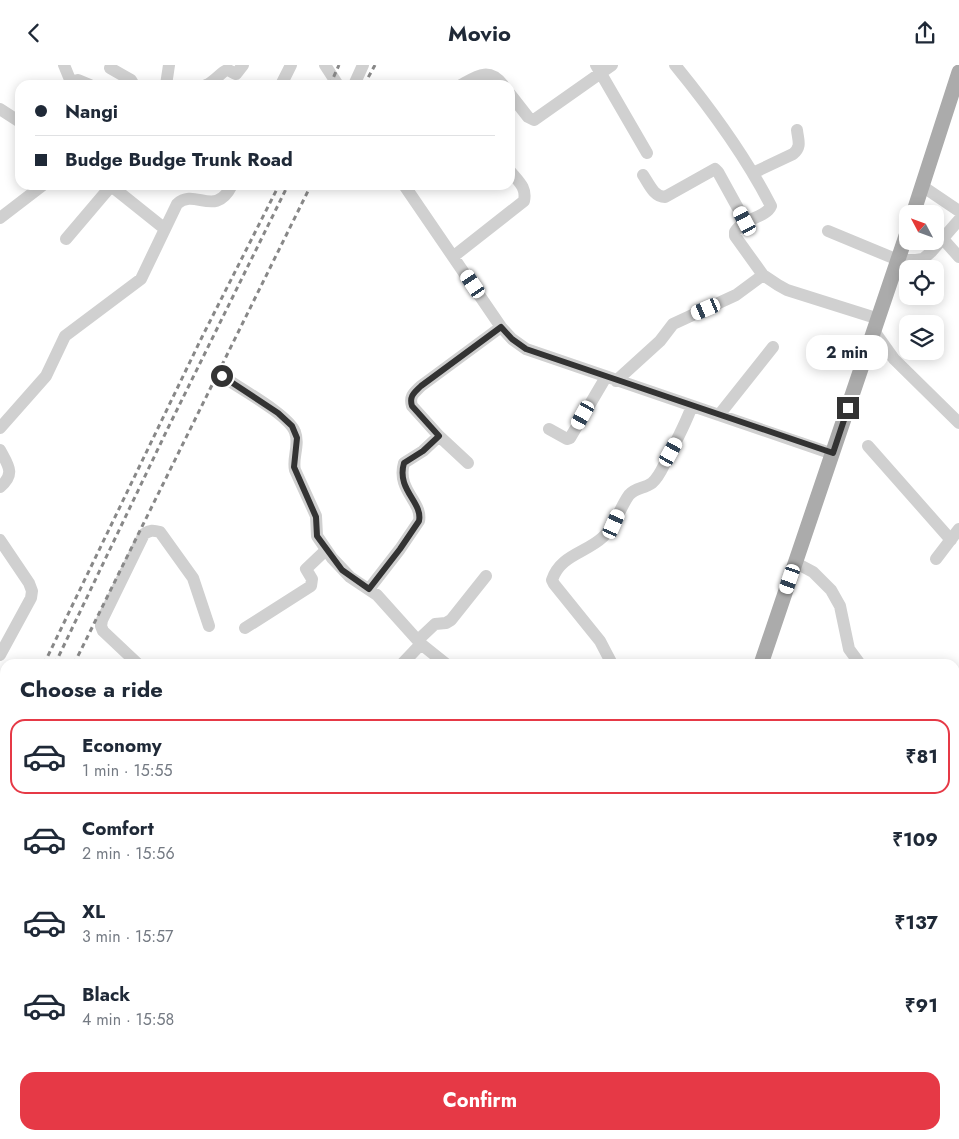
<!DOCTYPE html>
<meta charset="utf-8">
<style>
body{margin:0;font-family:Jost,sans-serif;background:#f6f6f7;color:#1f2937;height:100vh;display:flex;flex-direction:column;font-size:19px;white-space:nowrap}
*{box-sizing:border-box;margin:0}
p{font-size:16px;color:#747a83}
.icon{flex:none;width:28px;height:28px;fill:none;stroke:currentColor;stroke-width:2;stroke-linecap:round;stroke-linejoin:round}
.map{position:relative;flex:1;overflow:hidden}
.drawer{position:absolute;left:0px;top:594px;width:960px;height:481px;display:flex;flex-direction:column;background:#fff;border-radius:15px 15px 0 0;box-shadow:0 2px 12px #0003}
.drawer>*{flex:none}
.top-card{position:absolute;left:15px;top:15px;width:500px;height:110px;border-radius:15px;box-shadow:0 2px 12px #0003;display:grid;align-content:center;height:110px;padding:0 20px;background:#fff}
.needle{width:32px;rotate:311deg}
.controls{position:absolute;left:899px;top:140px;display:grid;gap:10px}
.controls a{display:grid;place-items:center;width:45px;height:45px;border-radius:10px;background:#fff;box-shadow:0 2px 12px #0003;font-size:25px}
.end{position:absolute;width:22px;height:22px;margin:-11px;border:6px solid #333;background:#fff;box-shadow:0 0 0 2px #fff}
.from{border-radius:50%}
.bubble{position:absolute;height:35px;border-radius:15px;background:#fff;box-shadow:0 2px 12px #0003;font-size:16px;font-weight:700;line-height:35px;text-align:center}
.car{position:absolute;width:15px;height:30px;margin:-15px -8px;border-radius:6px;box-shadow:0 0 4px 1px #0007;background:linear-gradient(#fff 24%,#345 0 40%,#fff 0 76%,#345 0 86%,#fff 0)}
.top-card b{display:flex;align-items:center;gap:18px;height:48px;font-size:19px}
.top-card b+b{border-top:1px solid #e0e1e3}
.top-card i{width:12px;height:12px;background:#1f2937}
ul{padding:0;list-style:none}
li{display:flex;align-items:center;gap:15px;height:75px;margin:0 10px 8px;padding:0 10px;border:2px solid transparent;border-radius:15px}
li div{flex:1}
li b{display:block;font-size:19px}
li em{font-style:normal;font-weight:700}
li.active{border-color:#e63946}
li>.icon{width:45px;height:45px;stroke-width:1.5}
h2{padding:0 20px;font-size:22px;line-height:60px}
.action{display:flex;gap:10px;margin-top:auto;padding:10px 20px}
.action a{flex:1;height:58px;border-radius:15px;background:#e63946;color:#fff;font-size:20px;font-weight:700;line-height:58px;text-align:center}
header{display:flex;justify-content:space-between;align-items:center;height:65px;padding:0 20px;background:#fff;font-size:22px;font-weight:700}
.map>svg:first-child{display:block}
</style>
<header><svg class="icon" aria-label="back" viewBox="0 0 24 24"><path d="M15 5l-7 7 7 7"/></svg>Movio<svg class="icon" aria-label="share" viewBox="0 0 24 24"><path d="M12 15V3M7 8l5-5 5 5M5 13v7h14v-7"/></svg></header>
<div class="map">
<svg width="959" height="1074" viewBox="0 0 959 1074">
<rect width="100%" height="100%" fill="#fff"/>
<g fill="none" stroke-linecap="round" stroke-linejoin="round">
<path stroke="#d0d0d0" stroke-width="12" d="M64,0L71,17L78,15L90,20
M325,0L338,20
M596,0L647,88
M675,0C711,44 745,90 771,141C766,153 743,153 735,167V171L763,210L778,220L787,225L879,254
M110,3L131,15L134,20
M166,20L169,0
M206,20C213,18 223,5 228,5C231,6 233,8 236,9L243,0
M281,20L291,0
M354,20L363,0
M461,20C477,11 489,2 503,20
M510,29L528,52L534,55L612,0
M0,44L20,57
M753,108L793,89C802,82 798,75 797,65
M643,110C649,119 654,132 665,132L715,104L718,107L745,156
M110,120L165,164
M404,120L501,262L512,274L526,284L833,389
M922,121L959,146
M0,153L43,120
M828,166L898,195H916L923,194L931,187L959,155
M66,174L111,121
M943,174L959,192
M454,191L524,136C527,122 518,116 510,106
M874,266L894,294L959,358
M222,311C239,323 289,350 295,367C300,380 292,393 295,405L316,451L317,471L332,493L350,512L377,530L421,579L446,599
M616,316L660,276L673,259L736,230L763,210
M719,350L773,282
M0,363L46,311L65,271L141,214L177,139C195,122 215,154 232,120
M549,364L567,374L570,373L606,312
M439,371L468,398
M868,381L951,475
M0,385C8,400 16,409 0,422
M0,475L29,518L32,526L31,533L0,590
M936,494L959,464
M796,498L813,507L831,525L840,541L849,584L860,599
M369,524L400,484L419,456C423,437 396,425 404,398L423,386L439,371L412,341C409,331 414,328 421,321L501,262
M245,563L311,521L312,514L306,504L326,485
M418,575L435,559L446,558L451,555L486,511
M138,599L103,566L101,561L102,555L144,469C150,465 153,465 160,467L193,513L209,561
M402,599L421,579
M612,599L600,576L554,519L552,515C560,490 586,488 603,472C616,460 619,444 629,430C636,422 644,424 652,418C659,412 662,404 666,396C676,377 685,360 692,341
M955,726L959,724
M955,747L959,753
M4,1065H5
M96,1070L99,1074
M266,1070L269,1074
M402,1070L405,1074
M437,1070L439,1074
M619,1070L626,1074
M375,1074L382,1070
M558,1074L566,1070
M671,1074L679,1070
M737,1074L741,1070"/>
<path stroke="#ababab" stroke-width="15" d="M913,149L959,7
M761,599L908,165
M606,1074L607,1070"/>
<path stroke="#888" stroke-width="3" stroke-dasharray="5 4" stroke-linecap="butt" d="M330,20L339,0
M364,20L375,0
M44,599L202,272L279,120
M55,599L168,363L288,120
M74,599L311,120
M0,689L5,679
M0,712L5,702
M0,745L5,735"/>
</g>
<g fill="none" stroke-linecap="round" stroke-linejoin="round">
<path stroke="#333" stroke-width="6" d="M222,311L278,348L292,361L297,373L294,402L316,452L317,471L342,505L369,524L400,484L419,456C423,437 396,425 404,398L423,386L439,371L412,341C409,331 414,328 421,321L501,262L512,274L526,284L833,388L848,343"/>
</g>
</svg>
<div class="controls">
<a><svg class="needle" viewBox="-14 -14 28 28"><path d="M0-13l5 13h-10z" fill="#e53935"/><path d="M0 13l5-13h-10z" fill="#747a83"/></svg></a>
<a><svg class="icon" aria-label="locate" viewBox="0 0 24 24"><circle cx="12" cy="12" r="6"/><path d="M12 2v4M12 18v4M2 12h4M18 12h4"/></svg></a>
<a><svg class="icon" aria-label="layers" viewBox="0 0 24 24"><path d="M12 4l9 5-9 5-9-5zM3 14l9 5 9-5"/></svg></a>
</div>
<i class="end from" style="left:222px;top:311px"></i>
<i class="end" style="left:848px;top:343px"></i>
<div class="bubble" style="left:806px;top:270px;width:82px">2 min</div>
<i class="car" style="left:745px;top:156px;rotate:332deg"></i>
<i class="car" style="left:473px;top:219px;rotate:326deg"></i>
<i class="car" style="left:706px;top:244px;rotate:247deg"></i>
<i class="car" style="left:583px;top:350px;rotate:209deg"></i>
<i class="car" style="left:671px;top:387px;rotate:29deg"></i>
<i class="car" style="left:614px;top:459px;rotate:24deg"></i>
<i class="car" style="left:790px;top:514px;rotate:199deg"></i>
<div class="top-card">
<b><i class="from"></i>Nangi</b>
<b><i></i>Budge Budge Trunk Road</b>
</div>
<section class="drawer">
<h2>Choose a ride</h2>
<ul>
<li class="active"><svg class="icon" aria-label="car" viewBox="0 0 24 24"><path d="M5 17H2v-5l4-1 3-4h7l3 4 3 1v5h-3M9 17h6M6 11h13"/><circle cx="7" cy="17" r="2"/><circle cx="17" cy="17" r="2"/></svg><div><b>Economy</b><p>1 min · 15:55</p></div><em>₹81</em></li>
<li><svg class="icon" aria-label="car" viewBox="0 0 24 24"><path d="M5 17H2v-5l4-1 3-4h7l3 4 3 1v5h-3M9 17h6M6 11h13"/><circle cx="7" cy="17" r="2"/><circle cx="17" cy="17" r="2"/></svg><div><b>Comfort</b><p>2 min · 15:56</p></div><em>₹109</em></li>
<li><svg class="icon" aria-label="car" viewBox="0 0 24 24"><path d="M5 17H2v-5l4-1 3-4h7l3 4 3 1v5h-3M9 17h6M6 11h13"/><circle cx="7" cy="17" r="2"/><circle cx="17" cy="17" r="2"/></svg><div><b>XL</b><p>3 min · 15:57</p></div><em>₹137</em></li>
<li><svg class="icon" aria-label="car" viewBox="0 0 24 24"><path d="M5 17H2v-5l4-1 3-4h7l3 4 3 1v5h-3M9 17h6M6 11h13"/><circle cx="7" cy="17" r="2"/><circle cx="17" cy="17" r="2"/></svg><div><b>Black</b><p>4 min · 15:58</p></div><em>₹91</em></li>
</ul>
<div class="action"><a>Confirm</a></div>
</section>
</div>
